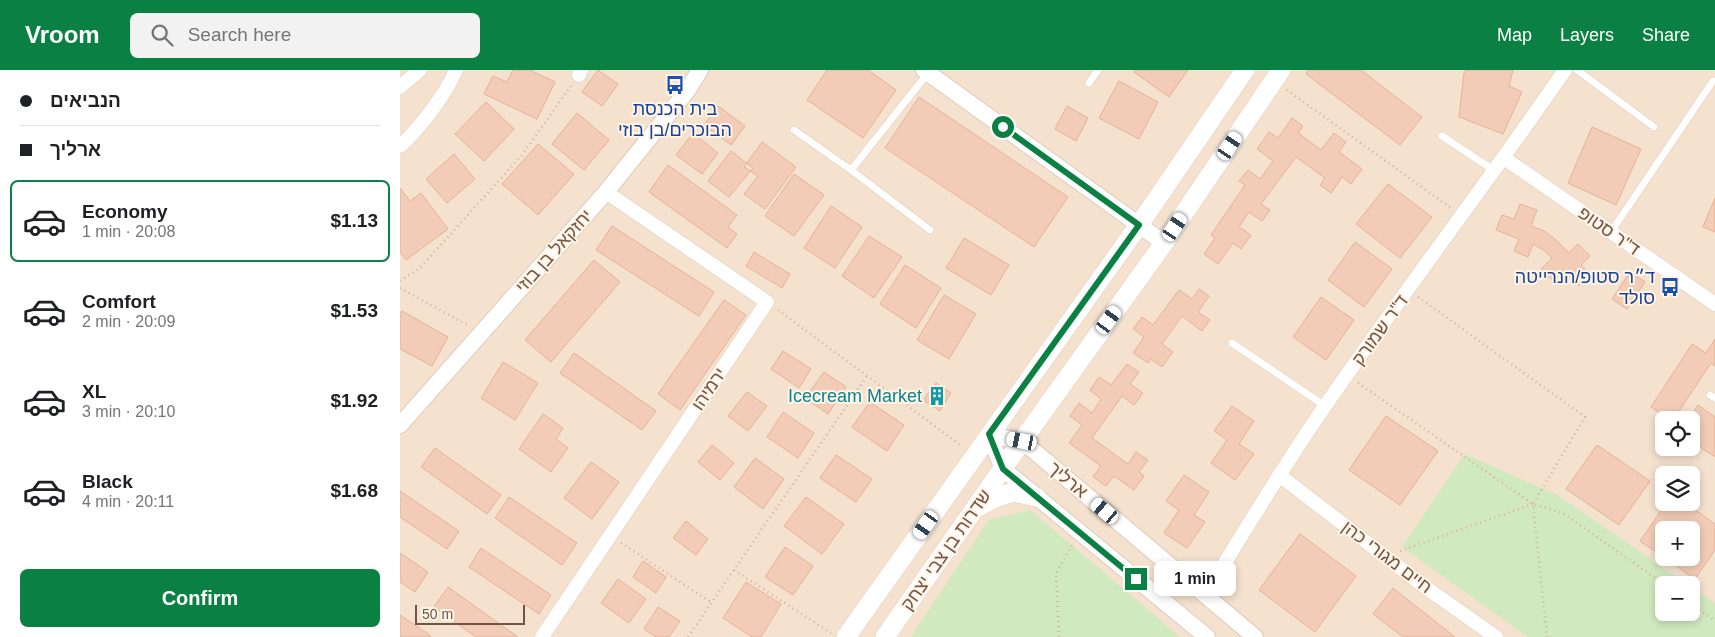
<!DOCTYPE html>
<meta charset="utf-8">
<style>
body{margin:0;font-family:Helvetica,"Noto Sans Hebrew",sans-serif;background:#f2f2f2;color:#202124;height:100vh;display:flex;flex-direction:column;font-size:19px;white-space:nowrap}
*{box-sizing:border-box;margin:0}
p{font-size:16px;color:#757577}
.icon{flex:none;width:28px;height:28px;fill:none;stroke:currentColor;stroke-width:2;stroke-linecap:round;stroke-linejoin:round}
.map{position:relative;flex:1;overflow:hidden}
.drawer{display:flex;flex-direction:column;background:#fff;width:400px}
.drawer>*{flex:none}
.top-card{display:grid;align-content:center;height:110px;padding:0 20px;background:#fff}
.controls{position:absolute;left:1255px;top:341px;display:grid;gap:10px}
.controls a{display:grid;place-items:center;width:45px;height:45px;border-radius:8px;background:#fff;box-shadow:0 2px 8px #0003;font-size:25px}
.scale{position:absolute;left:15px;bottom:12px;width:110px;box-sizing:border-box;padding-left:5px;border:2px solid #725547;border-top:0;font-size:14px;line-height:18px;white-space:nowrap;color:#725547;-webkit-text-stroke:4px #fff4e5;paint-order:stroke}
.end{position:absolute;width:22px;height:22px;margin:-11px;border:6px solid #0b8043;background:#fff;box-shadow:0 0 0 2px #fff}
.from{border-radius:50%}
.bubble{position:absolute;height:35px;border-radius:8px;background:#fff;box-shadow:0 2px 8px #0003;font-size:16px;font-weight:700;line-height:35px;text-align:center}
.car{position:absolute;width:15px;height:30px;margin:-15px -8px;border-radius:6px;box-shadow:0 0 4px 1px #0007;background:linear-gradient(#fff 24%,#345 0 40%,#fff 0 76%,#345 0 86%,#fff 0)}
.top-card b{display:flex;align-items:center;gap:18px;height:48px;font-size:19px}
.top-card b+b{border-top:1px solid #e0e0e0}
.top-card i{width:12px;height:12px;background:#202124}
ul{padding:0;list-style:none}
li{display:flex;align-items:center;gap:15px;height:82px;margin:0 10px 8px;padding:0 10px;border:2px solid transparent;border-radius:8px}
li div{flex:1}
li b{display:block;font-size:19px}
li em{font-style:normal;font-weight:700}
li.active{border-color:#0b8043}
li>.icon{width:45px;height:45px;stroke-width:1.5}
.button{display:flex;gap:10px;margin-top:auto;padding:10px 20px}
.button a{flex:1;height:58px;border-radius:8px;background:#0b8043;color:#fff;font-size:20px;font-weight:700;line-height:58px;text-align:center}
header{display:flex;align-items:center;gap:30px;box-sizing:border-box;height:70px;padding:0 25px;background:#0b8043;color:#fff}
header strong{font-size:24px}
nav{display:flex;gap:28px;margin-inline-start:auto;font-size:18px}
.search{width:350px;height:45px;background:#f2f2f2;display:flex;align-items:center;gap:12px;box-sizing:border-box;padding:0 18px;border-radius:8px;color:#757577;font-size:19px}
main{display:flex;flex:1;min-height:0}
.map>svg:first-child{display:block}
</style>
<header>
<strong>Vroom</strong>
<div class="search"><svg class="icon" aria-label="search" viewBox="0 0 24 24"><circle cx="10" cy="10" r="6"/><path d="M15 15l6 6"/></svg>Search here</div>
<nav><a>Map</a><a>Layers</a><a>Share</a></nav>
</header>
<main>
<section class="drawer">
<div class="top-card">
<b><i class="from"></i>הנביאים</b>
<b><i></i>ארליך</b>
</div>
<ul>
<li class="active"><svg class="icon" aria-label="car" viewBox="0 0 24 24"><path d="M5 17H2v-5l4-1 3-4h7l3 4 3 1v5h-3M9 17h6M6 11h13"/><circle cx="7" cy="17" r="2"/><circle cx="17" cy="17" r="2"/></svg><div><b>Economy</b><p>1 min · 20:08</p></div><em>$1.13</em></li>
<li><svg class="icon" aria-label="car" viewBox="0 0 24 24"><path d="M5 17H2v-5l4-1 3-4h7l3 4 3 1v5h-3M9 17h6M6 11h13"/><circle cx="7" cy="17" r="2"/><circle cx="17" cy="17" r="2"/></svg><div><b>Comfort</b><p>2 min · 20:09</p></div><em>$1.53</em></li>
<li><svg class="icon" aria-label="car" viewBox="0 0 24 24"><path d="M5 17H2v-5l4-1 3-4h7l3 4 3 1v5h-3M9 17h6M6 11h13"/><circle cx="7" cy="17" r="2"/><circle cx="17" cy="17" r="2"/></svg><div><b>XL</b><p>3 min · 20:10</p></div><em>$1.92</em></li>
<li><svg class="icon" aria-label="car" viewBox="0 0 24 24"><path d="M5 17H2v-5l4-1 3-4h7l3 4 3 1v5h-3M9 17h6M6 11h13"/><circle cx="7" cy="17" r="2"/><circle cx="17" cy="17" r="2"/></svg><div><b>Black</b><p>4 min · 20:11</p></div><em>$1.68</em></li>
</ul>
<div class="button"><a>Confirm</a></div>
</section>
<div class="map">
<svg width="1315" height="567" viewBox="0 0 1315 567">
<rect width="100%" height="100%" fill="#fcf0df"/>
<path fill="#f4e1ce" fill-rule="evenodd" d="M0,0H1315V567H0ZM1264,350H1291V378H1264ZM1264,405H1291V432H1264ZM1264,460H1291V488H1264ZM1264,515H1291V542H1264Z"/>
<path fill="#d1e9be" d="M1065,384L1159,426L1288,515H1264V542H1291V517L1315,533V567H1128L1002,477Z
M630,440L780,567H511L589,450Z"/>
<path fill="#f2ccb7" stroke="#e5b297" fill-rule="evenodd" d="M113,0H130L155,12L137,49L84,24L93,6L107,12Z
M198,0L218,14L202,36L182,22Z
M427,0H468L496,20L463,68L407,30Z
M736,0H788L769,27L734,2Z
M909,0H961L1022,47L1000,75L906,4Z
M1066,0H1113L1109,16L1122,22L1103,64L1059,47L1064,3Z
M719,11L758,32L739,69L699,48Z
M519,27L668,127L634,177L485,78Z
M86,32L114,59L84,91L55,64Z
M318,36L345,56L331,75L304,55Z
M667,36L688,48L676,71L655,59Z
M177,43L209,70L184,100L152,74Z
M892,48L903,56L898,63L921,80L934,63L946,72L939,82L962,99L951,114L942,107L931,123L920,115L925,108L896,87L861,134L870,140L862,151L849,142L839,157L851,165L841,179L833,173L818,194L804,184L815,168L811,165L845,115L839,111L848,100L860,109L873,91L857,79L869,62L878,68Z
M1192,57L1241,79L1216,135L1168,113Z
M293,63L318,83L302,104L276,85Z
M362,72L396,97L365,139L344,124L358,106L344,97Z
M138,74L174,104L138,145L102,114Z
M331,81L353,98L329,127L308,111Z
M54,84L75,109L47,133L26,109Z
M268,95L337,145L328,157L337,164L327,178L249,122Z
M394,104L424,125L394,166L365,146Z
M988,114L1032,147L1000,188L956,154Z
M0,118L10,131L21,123L48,159L6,190L0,182Z
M1315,128V162L1303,157Z
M1120,134L1137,140L1131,156L1144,161L1155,169L1169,183L1178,174L1190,186L1181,195L1190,205L1179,216L1163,200L1152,210L1141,199L1152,188L1145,181L1133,174L1128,187L1114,181L1119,169L1096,160L1102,145L1114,149Z
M431,136L462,157L435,198L404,178Z
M212,156L314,222L299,246L196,180Z
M469,166L502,187L474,228L442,206Z
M564,168L609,195L591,225L546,198Z
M955,172L992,199L964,237L928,210Z
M354,182L390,204L382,218L346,196Z
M194,190L220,212L151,292L125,270Z
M505,195L541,218L516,258L480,234Z
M1230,202L1245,212L1227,239L1212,229Z
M799,219L809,226L798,242L810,250L802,261L782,246L762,274L773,282L762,297L751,289L748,293L733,283L744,267L733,259L742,247L753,255L779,220L792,229Z
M544,225L576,244L549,289L517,270Z
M921,227L954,250L926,290L893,267Z
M324,230L346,245L280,340L258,324Z
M2,241L48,267L32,296L0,279V243Z
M1315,269V296L1311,293L1273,350H1270L1251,337L1292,274L1306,283Z
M383,281L411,299L399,318L371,299Z
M174,283L256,341L242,360L160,303Z
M103,292L138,313L115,350L81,328Z
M727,294L739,302L730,314L743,323L734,335L722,326L692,368L728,394L736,382L748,390L739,402L744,406L734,420L714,406L706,416L693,407L701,396L669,373L682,355L670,346L679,333L692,343L701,329L690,320L699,307L711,315Z
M424,302L446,317L428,344L405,328Z
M536,313L551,323L540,341L523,330Z
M347,322L367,336L348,361L328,346Z
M470,332L504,355L487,381L452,357Z
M1298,335L1315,347V387L1291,371V350H1288Z
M832,336L854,351L839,374L854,384L835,410L811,393L827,370L814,361Z
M383,342L414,363L398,388L367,367Z
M143,344L163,358L156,369L168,378L151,402L119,379Z
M986,346L1038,381L1000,435L949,400Z
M312,375L334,393L320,410L298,392Z
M1197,375L1250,411L1219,455L1166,419Z
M35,378L101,425L87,444L21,397Z
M436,385L472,409L456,432L420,408Z
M355,388L384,409L363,439L334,417Z
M191,392L219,412L192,449L164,428Z
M784,405L809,422L794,445L805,452L787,478L764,463L779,440L766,431Z
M0,421L59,461L47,479L0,447Z
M109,427L177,473L162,495L95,448Z
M406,427L444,454L422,484L384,456Z
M1267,432H1284L1315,454V480L1295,509L1240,471ZM1264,460H1291V488H1264Z
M286,451L308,469L296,485L273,468Z
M900,464L956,506L915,562L859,520Z
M385,477L413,496L393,525L365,507Z
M81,478L151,525L139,544L69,497Z
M0,483L28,502L15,522L0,512Z
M243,491L266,507L256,523L233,507Z
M218,509L246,529L229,553L201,533Z
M346,512L381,534L361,567H352L323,548Z
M48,517L118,567H76L34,537Z
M993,518L1055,567H1003L973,544Z
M258,537L280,551L269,567H256L244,559Z
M0,545L31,566V567H0Z"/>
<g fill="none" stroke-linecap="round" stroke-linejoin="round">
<g stroke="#e0cbbb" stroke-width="8">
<path id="service" d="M1177,0L1254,57
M689,13L698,0
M394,60L451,100L530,160
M1042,66L1095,101
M451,100L528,3
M1211,162L1313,11
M832,273L925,336
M1310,325L1315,328"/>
</g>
<g stroke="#e0cbbb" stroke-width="15">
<path id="minor" d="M179,5L181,0
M0,17L20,0
M0,76C20,58 46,24 56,0
M1104,88L1315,234
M879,405L1025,517L1096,567
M805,525C844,462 882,398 925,336C1003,223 1087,113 1165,0
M142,567L367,232L206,122"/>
</g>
<g stroke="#e0cbbb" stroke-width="18">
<path id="tertiary" d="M524,0L764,173
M0,355L206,122L287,21L300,0
M589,365L622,371L855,567
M589,365L603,399L807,567"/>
</g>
<g stroke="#e7cebb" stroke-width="20">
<path id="secondary" d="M578,437L595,428L613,422L636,427
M446,567L739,155L845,0
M485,567L622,371L764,173L881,0"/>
</g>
<path stroke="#d6af9a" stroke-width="2.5" stroke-dasharray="1 4" stroke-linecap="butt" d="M887,20L1051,138
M0,211L19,199L122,85L171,16
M0,218L69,256
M1018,227L1185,347L1133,434L1147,567
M378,240L563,377
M958,313L1133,434L1163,443L1265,515
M221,473L312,533
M1000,481L1133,434
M334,500L431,563
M1291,534L1315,551
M288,567L467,306
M659,567L656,504L672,475"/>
<use href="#service" stroke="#fff" stroke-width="7"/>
<use href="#minor" stroke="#fff" stroke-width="14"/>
<use href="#tertiary" stroke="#fff" stroke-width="16"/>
<use href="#secondary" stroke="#fff" stroke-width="19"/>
</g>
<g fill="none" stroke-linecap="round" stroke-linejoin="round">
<path stroke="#0b8043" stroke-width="6" d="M603,57L739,155L589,364L603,399L736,509"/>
</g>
<defs>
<g id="bus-bare" transform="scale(1.5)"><path d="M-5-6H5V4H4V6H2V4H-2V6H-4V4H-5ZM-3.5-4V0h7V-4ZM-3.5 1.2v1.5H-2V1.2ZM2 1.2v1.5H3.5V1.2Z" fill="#1a4fb4" stroke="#fff4e5" stroke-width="2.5" paint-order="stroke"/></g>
<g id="building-bare" transform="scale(1.5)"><path d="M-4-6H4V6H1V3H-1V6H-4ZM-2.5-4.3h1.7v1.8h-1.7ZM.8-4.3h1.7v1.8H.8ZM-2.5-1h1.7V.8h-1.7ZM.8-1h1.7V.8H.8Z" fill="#0f9aa8" stroke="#fff4e5" stroke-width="2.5" paint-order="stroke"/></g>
</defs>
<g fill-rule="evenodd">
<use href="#bus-bare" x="275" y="15"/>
<use href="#bus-bare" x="1270" y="217"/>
<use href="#building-bare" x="537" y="326"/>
</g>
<g text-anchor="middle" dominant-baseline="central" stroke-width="4" stroke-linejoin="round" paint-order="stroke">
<g font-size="18" fill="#164399" stroke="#fff4e5">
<text x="275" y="39">בית הכנסת<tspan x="275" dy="21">הבוכרים/בן בוזי</tspan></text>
<text x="1255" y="207" text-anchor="end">ד״ר סטופ/הנרייטה<tspan x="1255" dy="21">סולד</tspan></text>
</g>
<g font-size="18" fill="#725547" stroke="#fff4e5">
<text transform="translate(1209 161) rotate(35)">ד"ר סטופ</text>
<text transform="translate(154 181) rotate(-48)">יחזקאל בן בוזי</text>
<text transform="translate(980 260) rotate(-54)">ד"ר שמורק</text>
<text transform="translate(309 319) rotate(-56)">ירמיהו</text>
<text transform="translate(668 410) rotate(40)">ארליך</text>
<text transform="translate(546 480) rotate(-55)">שדרות בן צבי יצחק</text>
<text transform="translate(987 487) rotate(37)">חיים מגורי כהן</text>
</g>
<g font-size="18" fill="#0d838f" stroke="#fff4e5" text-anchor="end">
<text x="522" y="326">Icecream Market</text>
</g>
</g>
</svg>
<div class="controls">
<a><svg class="icon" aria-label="locate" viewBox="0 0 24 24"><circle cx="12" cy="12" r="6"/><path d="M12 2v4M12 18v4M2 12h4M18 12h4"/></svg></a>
<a><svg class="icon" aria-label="layers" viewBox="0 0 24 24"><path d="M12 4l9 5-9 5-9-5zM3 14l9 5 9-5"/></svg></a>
<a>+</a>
<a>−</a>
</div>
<div class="scale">50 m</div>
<i class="end from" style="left:603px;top:57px"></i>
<i class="end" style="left:736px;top:509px"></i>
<div class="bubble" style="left:754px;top:491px;width:82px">1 min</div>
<i class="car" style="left:830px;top:76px;rotate:34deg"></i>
<i class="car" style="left:775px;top:157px;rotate:34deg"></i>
<i class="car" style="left:709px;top:250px;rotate:36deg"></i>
<i class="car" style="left:622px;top:371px;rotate:281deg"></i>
<i class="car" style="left:705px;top:441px;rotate:310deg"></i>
<i class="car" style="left:526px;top:455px;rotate:215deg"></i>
</div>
</main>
